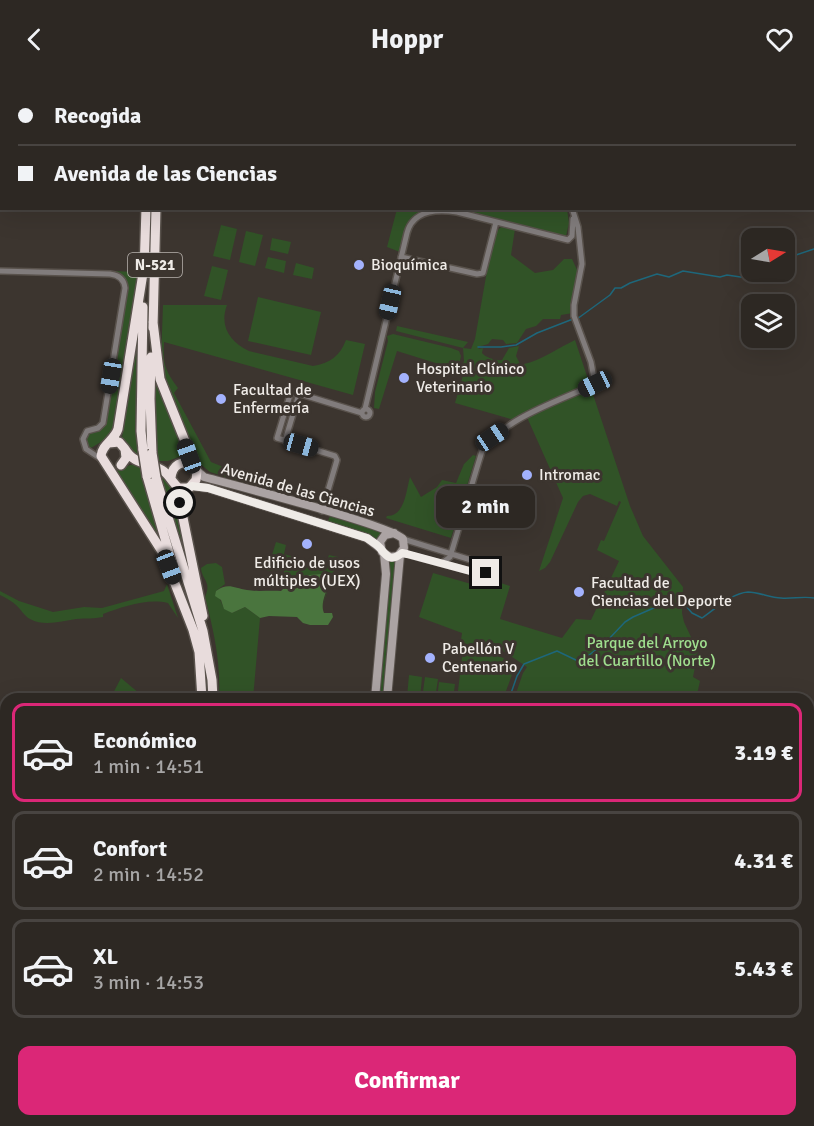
<!DOCTYPE html>
<html lang="es">
<meta charset="utf-8">
<style>
body{margin:0;font-family:Signika,sans-serif;background:#35302b;color:#f1f3f6;height:100vh;display:flex;flex-direction:column;font-size:22px;white-space:nowrap}
*{box-sizing:border-box;margin:0}
p{font-size:20px;color:#a7a6a6}
.icon{flex:none;width:33px;height:33px;fill:none;stroke:currentColor;stroke-width:2;stroke-linecap:round;stroke-linejoin:round}
.map{position:relative;flex:1;overflow:hidden}
.sheet{position:absolute;left:0px;top:615px;width:814px;height:434px;display:flex;flex-direction:column;background:#2d2823;border-radius:18px 18px 0 0;box-shadow:0 6px 24px #0002,0 0 0 2px #484441}
.sheet>*{flex:none}
.top-card{position:absolute;left:0px;top:0px;width:814px;height:132px;box-shadow:0 6px 24px #0002,0 0 0 2px #484441;display:grid;align-content:center;height:132px;padding:0 18px;background:#2d2823}
.needle{width:39px;rotate:79deg}
.buttons{position:absolute;left:741px;top:150px;display:grid;gap:12px}
.buttons a{display:grid;place-items:center;width:54px;height:54px;border-radius:12px;background:#2d2823;box-shadow:0 6px 24px #0002,0 0 0 2px #484441;font-size:30px}
.end{position:absolute;width:27px;height:27px;margin:-14px;border:8px solid #efebe7;background:#111;box-shadow:0 0 0 3px #111}
.from{border-radius:50%}
.bubble{position:absolute;height:42px;border-radius:12px;background:#2d2823;box-shadow:0 6px 24px #0002,0 0 0 2px #484441;font-size:20px;font-weight:800;line-height:42px;text-align:center}
.car{position:absolute;width:18px;height:36px;margin:-18px -9px;border-radius:8px;box-shadow:0 0 4px 2px #0007;background:linear-gradient(#222 24%,#8ab4d8 0 40%,#222 0 76%,#8ab4d8 0 86%,#222 0)}
.top-card b{display:flex;align-items:center;gap:21px;height:57px;font-size:22px}
.top-card b+b{border-top:2px solid #484441}
.top-card i{width:15px;height:15px;background:#f1f3f6}
ul{padding:10px 0 0;list-style:none}
li{display:flex;align-items:center;gap:18px;height:99px;margin:0 12px 9px;padding:0 6px;border:3px solid #484441;border-radius:12px}
li div{flex:1}
li b{display:block;font-size:22px}
li em{font-style:normal;font-weight:800}
li.selected{border-color:#db2777}
li>.icon{width:54px;height:54px;stroke-width:1.5}
.primary-button{display:flex;gap:12px;margin-top:auto;padding:12px 18px}
.primary-button a{flex:1;height:69px;border-radius:12px;background:#db2777;color:#fff;font-size:24px;font-weight:800;line-height:69px;text-align:center}
header{display:flex;justify-content:space-between;align-items:center;height:78px;padding:0 18px;background:#2d2823;font-size:27px;font-weight:800}
.map>svg:first-child{display:block}
</style>
<header><svg class="icon" aria-label="back" viewBox="0 0 24 24"><path d="M15 5l-7 7 7 7"/></svg>Hoppr<svg class="icon" aria-label="heart" viewBox="0 0 24 24"><path d="M12 20l-8-8c-3-5 5-10 8-4 3-6 11-1 8 4z"/></svg></header>
<div class="map">
<svg width="814" height="1048" viewBox="0 0 814 1048">
<rect width="100%" height="100%" fill="#3c352f"/>
<path fill="#315327" d="M397,131H429C404,138 405,152 400,174L387,169Z
M457,131H567L569,145L566,158Z
M221,147L237,151L230,182L213,178Z
M501,149L515,151L511,177L535,195L553,192L564,181H572L578,194L573,235L561,237L560,241H543L536,248L526,251L517,265L506,266L503,262L492,261L488,266L478,269L479,271L483,270L482,275C485,279 496,283 502,282L509,270L519,268L516,278L520,286H524C542,282 558,270 575,262L630,428L643,458L683,509L682,535L684,544L698,574L693,599L700,603L696,621H514L523,595L527,589L503,573L501,579L516,586L503,621H457L463,571L460,569L462,555L419,539L433,495L485,510L488,501L510,508L500,541L562,560L576,541L591,542L619,483L597,472L601,462L604,463L621,424L619,423L617,428L590,416L583,418L578,424L550,484L545,490L539,493L563,420L526,337L514,342L455,325L464,294L461,293L464,283L463,270L396,253L397,248L468,264L463,270L471,271L475,261L487,193L496,154Z
M246,153L263,157L255,188L239,184Z
M272,160L291,164L288,176L270,172Z
M268,179L286,183L284,195L265,190Z
M296,185L314,190L312,201L293,197Z
M212,188L228,192L221,222L204,218Z
M112,193L137,194L136,216L113,353L109,359L91,370L86,366L87,357L99,352L105,346L128,210L125,201Z
M258,219L321,234L311,277L248,263Z
M163,227H227C219,248 230,264 249,273L313,288C330,285 340,278 346,262L365,266L353,317L164,264C163,287 165,292 178,310L174,315L211,384L248,399L246,405L210,394L199,385L163,293L161,281Z
M138,244L139,378L133,376L122,360Z
M393,256L451,270L459,273L461,278L458,292L397,273L379,331L374,330L375,314L388,263L387,258Z
M156,296L187,376L168,383H158C153,355 155,325 156,296Z
M473,377L476,378L451,460L386,440L387,438C405,438 406,413 410,399L421,419L437,409L442,402L456,405L464,386Z
M130,387H141L163,469L116,393Z
M160,394L177,418L195,512L167,424Z
M330,438L384,455L377,464L327,445Z
M276,464L286,467L284,476L325,488L329,477L338,479L322,530L329,505L321,496C308,497 293,500 284,511V493H267Z
M390,482H396L384,621H378Z
M216,485L222,489L225,506L216,513L224,530L232,535L245,529L260,540L253,621H219C221,585 214,554 205,519C212,503 202,503 201,490L207,486Z
M167,506L178,540L168,525C147,520 122,529 103,536V539C93,541 87,540 76,541C61,543 45,549 30,541C24,538 21,531 16,527C12,523 6,520 0,517V513L19,523L53,534L84,529L102,530L164,513Z
M409,597L422,599L420,621L407,619Z
M425,599L438,601L435,621H422Z
M121,600L146,621H110Z
M439,604L455,606L453,621H437Z"/>
<path fill="#4a753e" d="M321,496L329,505C326,515 320,526 324,535H332L333,539L328,547H310L303,545L297,539L269,538L260,540L245,529L232,535L224,531L221,522L215,518L216,513C228,504 234,510 247,512C257,514 270,512 281,513L291,503L298,498Z"/>
<g fill="none" stroke-linecap="round" stroke-linejoin="round">
<path stroke="#1e677b" stroke-width="1.5" d="M784,181L814,171
M577,241L610,217L615,210H621L630,205L657,196L669,199L683,193L720,199L727,197L754,201L759,194
M478,269H501L516,267L537,255L573,241
M509,621L517,598L524,586L557,573L580,584L606,564L625,544L633,539L663,526L685,527L692,535L702,540C715,531 732,515 748,514C759,514 770,520 781,520C792,521 803,518 814,520
M0,815L6,814"/>
<g stroke="#59524c" stroke-width="8">
<path id="street" d="M523,0L525,2
M401,179L477,196L483,195L496,144
M0,193L110,196C119,197 124,201 125,210L103,345L98,350L87,353L83,361L86,371L101,381
M362 335a4 4 0 1 1 8 0a4 4 0 1 1-8 0Z
M365,331L407,155C413,132 438,131 457,134L568,162L572,158L573,141
M285,363L299,316
M322,433L337,382L335,378L277,360L290,317L294,314L362,335
M402,475L481,496L487,492L484,486L403,461
M442,485L450,479L482,373C506,339 557,324 595,306L591,284L574,238V227L582,186L578,149L572,130
M0,957L6,949
M29,1048L30,1042"/>
</g>
<g stroke="#59524c" stroke-width="10">
<path id="secondary" d="M196,392L204,399C234,407 391,447 403,461L404,470L398,478L390,479L382,474L380,464L385,457L394,455
M192,408L208,410L367,460L380,470
M375,621L386,496L384,476
M387,621L400,477"/>
</g>
<g stroke="#59524c" stroke-width="12">
<path id="highway" d="M151,2V0
M159,2V0
M144,189L118,351C114,363 102,366 101,378L163,475L195,557
M144,194L146,130
M153,250L156,130
M151,279L150,321L152,375
M109,365L119,364L125,371L126,380L121,387
M125,371C134,387 149,384 162,392C170,397 172,405 179,410H189L196,402L197,393L160,301L153,244
M143,372L141,353L143,229
M147,398L172,485
M156,400L203,553L212,602L213,621
M171,400C172,387 182,381 193,388
M184,411L180,425L203,538
M193,552L199,574L202,621
M2,1048L6,1009
M12,1048V1042"/>
</g>
<use href="#street" stroke="#817c7c" stroke-width="5"/>
<use href="#secondary" stroke="#aba3a3" stroke-width="8"/>
<use href="#highway" stroke="#e8dcdc" stroke-width="9"/>
<g stroke="#59524c" stroke-width="12" stroke-linecap="butt">
<path id="highway-bridge" d="M143,372L147,398
M152,375L156,400"/>
</g>
<use href="#highway-bridge" stroke="#e8dcdc" stroke-width="9"/>
</g>
<g fill="none" stroke-linecap="round" stroke-linejoin="round">
<path stroke="#efebe7" stroke-width="8" d="M180,425L184,411L192,408L208,410L367,460C371,463 377,466 380,470C387,479 391,484 402,475L407,476L481,496L486,495"/>
</g>
<g fill="#a3b2fd" stroke="#3c352f" stroke-width="2">
<circle cx="359" cy="187" r="6"/>
<circle cx="404" cy="300" r="6"/>
<circle cx="221" cy="321" r="6"/>
<circle cx="527" cy="397" r="6"/>
<circle cx="307" cy="466" r="6"/>
<circle cx="579" cy="514" r="6"/>
<circle cx="430" cy="580" r="6"/>
</g>
<g text-anchor="middle" dominant-baseline="central" stroke-width="6" stroke-linejoin="round" paint-order="stroke">
<rect fill="#3c352f" stroke="#b9b4b0" stroke-width="1.5" x="128" y="175" width="54" height="24" rx="4.5"/>
<g font-size="15" font-weight="bold" fill="#efebe7">
<text x="155" y="187">N-521</text>
</g>
<g font-size="16" fill="#efebe7" stroke="#3c352f" text-anchor="start">
<text x="371" y="187">Bioquímica</text>
<text x="416" y="291">Hospital Clínico<tspan x="416" dy="18">Veterinario</tspan></text>
<text x="233" y="312">Facultad de<tspan x="233" dy="18">Enfermería</tspan></text>
<text x="539" y="397">Intromac</text>
<text x="307" y="485" text-anchor="middle">Edificio de usos<tspan x="307" dy="18">múltiples (UEX)</tspan></text>
<text x="591" y="505">Facultad de<tspan x="591" dy="18">Ciencias del Deporte</tspan></text>
<text x="442" y="571">Pabellón V<tspan x="442" dy="18">Centenario</tspan></text>
</g>
<g font-size="16" fill="#efebe7" stroke="#3c352f">
<text transform="translate(298 412) rotate(16)">Avenida de las Ciencias</text>
</g>
<g font-size="16" fill="#9fde8e" stroke="#3c352f">
<text x="647" y="565">Parque del Arroyo<tspan x="647" dy="18">del Cuartillo (Norte)</tspan></text>
</g>
</g>
</svg>
<div class="buttons">
<a><svg class="needle" viewBox="-14 -14 28 28"><path d="M0-13l5 13h-10z" fill="#e53935"/><path d="M0 13l5-13h-10z" fill="#a7a6a6"/></svg></a>
<a><svg class="icon" aria-label="layers" viewBox="0 0 24 24"><path d="M12 4l9 5-9 5-9-5zM3 14l9 5 9-5"/></svg></a>
</div>
<i class="end from" style="left:180px;top:425px"></i>
<i class="end" style="left:486px;top:495px"></i>
<div class="bubble" style="left:436px;top:408px;width:99px">2 min</div>
<i class="car" style="left:390px;top:224px;rotate:193deg"></i>
<i class="car" style="left:111px;top:298px;rotate:189deg"></i>
<i class="car" style="left:595px;top:306px;rotate:245deg"></i>
<i class="car" style="left:492px;top:359px;rotate:56deg"></i>
<i class="car" style="left:301px;top:367px;rotate:106deg"></i>
<i class="car" style="left:189px;top:378px;rotate:340deg"></i>
<i class="car" style="left:169px;top:489px;rotate:159deg"></i>
<div class="top-card">
<b><i class="from"></i>Recogida</b>
<b><i></i>Avenida de las Ciencias</b>
</div>
<section class="sheet">
<ul>
<li class="selected"><svg class="icon" aria-label="car" viewBox="0 0 24 24"><path d="M5 17H2v-5l4-1 3-4h7l3 4 3 1v5h-3M9 17h6M6 11h13"/><circle cx="7" cy="17" r="2"/><circle cx="17" cy="17" r="2"/></svg><div><b>Económico</b><p>1 min · 14:51</p></div><em>3.19 €</em></li>
<li><svg class="icon" aria-label="car" viewBox="0 0 24 24"><path d="M5 17H2v-5l4-1 3-4h7l3 4 3 1v5h-3M9 17h6M6 11h13"/><circle cx="7" cy="17" r="2"/><circle cx="17" cy="17" r="2"/></svg><div><b>Confort</b><p>2 min · 14:52</p></div><em>4.31 €</em></li>
<li><svg class="icon" aria-label="car" viewBox="0 0 24 24"><path d="M5 17H2v-5l4-1 3-4h7l3 4 3 1v5h-3M9 17h6M6 11h13"/><circle cx="7" cy="17" r="2"/><circle cx="17" cy="17" r="2"/></svg><div><b>XL</b><p>3 min · 14:53</p></div><em>5.43 €</em></li>
</ul>
<div class="primary-button"><a>Confirmar</a></div>
</section>
</div>
